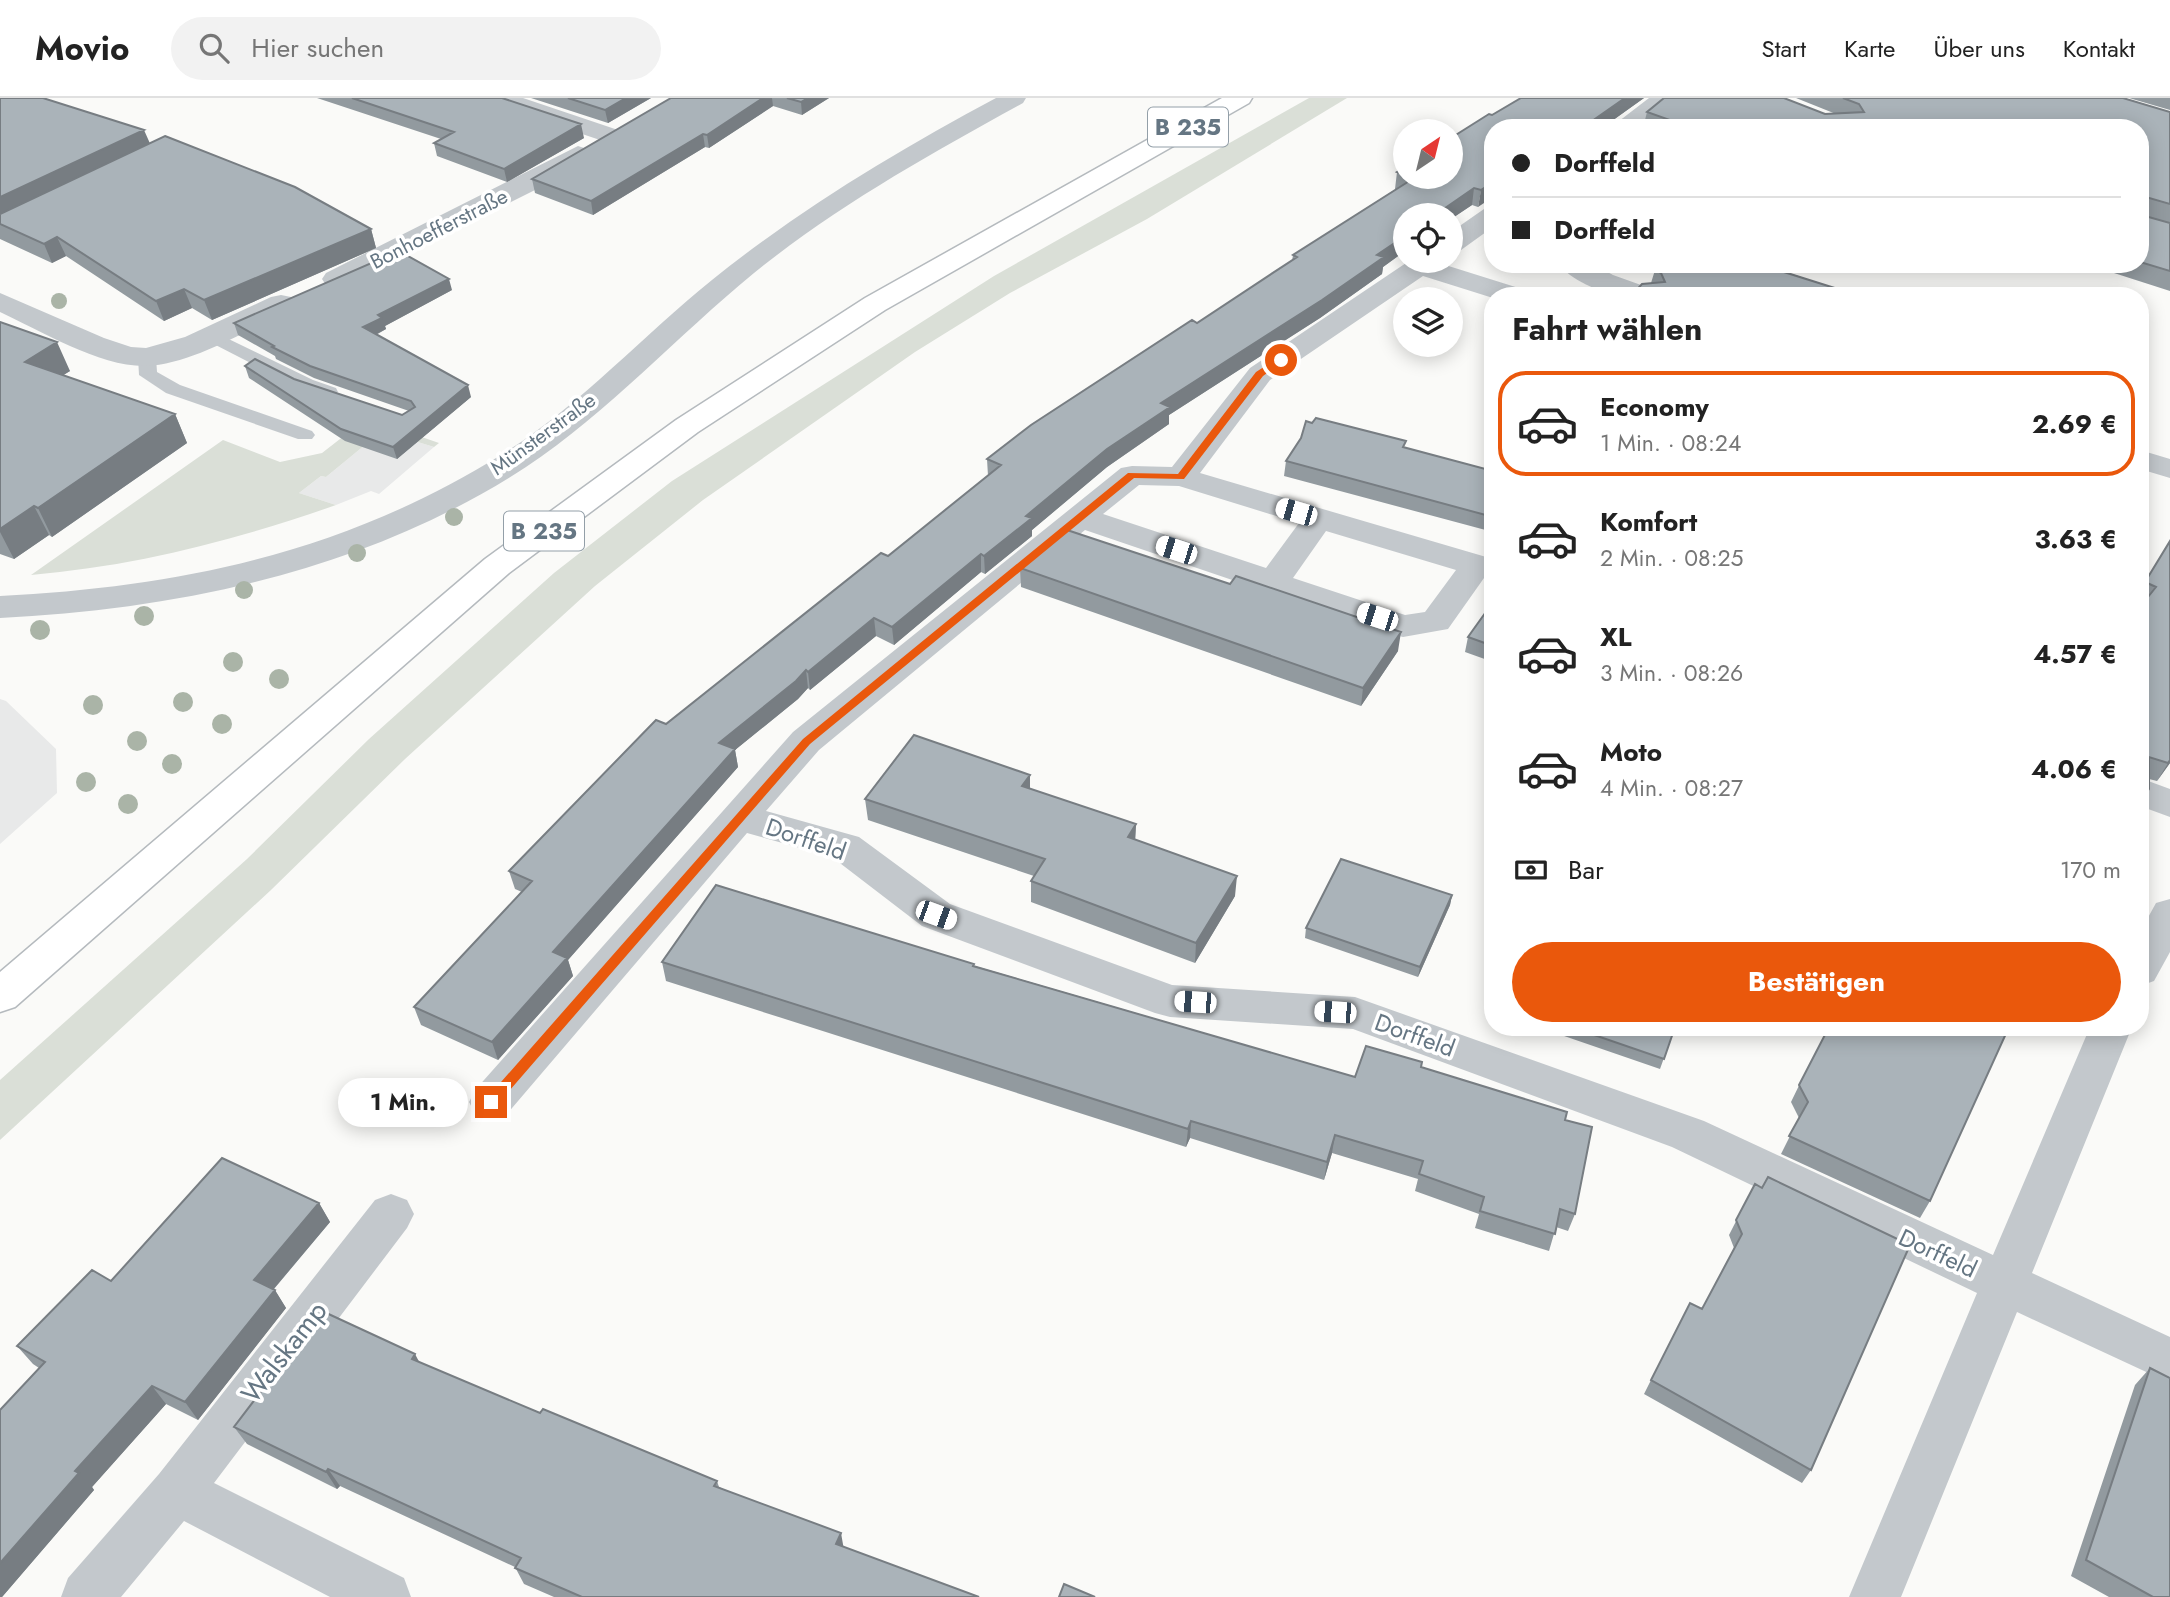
<!DOCTYPE html>
<html lang="de">
<meta charset="utf-8">
<style>
body{margin:0;font-family:Jost,sans-serif;background:#f2f2f2;color:#222;height:100vh;display:flex;flex-direction:column;font-size:26px;white-space:nowrap}
*{box-sizing:border-box;margin:0}
p{font-size:23px;color:#767676}
.icon{flex:none;width:38px;height:38px;fill:none;stroke:currentColor;stroke-width:2;stroke-linecap:round;stroke-linejoin:round}
.map{position:relative;flex:1;overflow:hidden}
.panel{position:absolute;left:1484px;top:189px;width:665px;height:749px;display:flex;flex-direction:column;background:#fff;border-radius:28px;box-shadow:0 4px 18px #0003}
.panel>*{flex:none}
.banner{position:absolute;left:1484px;top:21px;width:665px;height:154px;border-radius:28px;box-shadow:0 4px 18px #0003;display:grid;align-content:center;height:154px;padding:0 28px;background:#fff}
.needle{width:46px;rotate:35deg}
.fabs{position:absolute;left:1393px;top:21px;display:grid;gap:14px}
.fabs a{display:grid;place-items:center;width:70px;height:70px;border-radius:50%;background:#fff;box-shadow:0 4px 18px #0003;font-size:35px}
.end{position:absolute;width:32px;height:32px;margin:-16px;border:9px solid #ea580c;background:#fff;box-shadow:0 0 0 4px #fff}
.from{border-radius:50%}
.bubble{position:absolute;height:49px;border-radius:24px;background:#fff;box-shadow:0 4px 18px #0003;font-size:23px;font-weight:700;line-height:49px;text-align:center}
.car{position:absolute;width:21px;height:42px;margin:-21px -10px;border-radius:9px;box-shadow:0 0 5px 2px #0007;background:linear-gradient(#fff 24%,#345 0 40%,#fff 0 76%,#345 0 86%,#fff 0)}
.banner b{display:flex;align-items:center;gap:24px;height:66px;font-size:26px}
.banner b+b{border-top:2px solid #e0e0e0}
.banner i{width:18px;height:18px;background:#222}
ul{padding:0;list-style:none}
li{display:flex;align-items:center;gap:21px;height:105px;margin:0 14px 10px;padding:0 14px;border:4px solid transparent;border-radius:28px}
li div{flex:1}
li b{display:block;font-size:26px}
li em{font-style:normal;font-weight:700}
li.on{border-color:#ea580c}
li>.icon{width:63px;height:63px;stroke-width:1.5}
h2{padding:0 28px;font-size:32px;line-height:84px}
.pay{display:flex;align-items:center;gap:18px;height:77px;padding:0 28px;font-size:26px}
.pay p{margin-inline-start:auto}
.cta{display:flex;gap:14px;margin-top:auto;padding:14px 28px}
.cta a{flex:1;height:80px;border-radius:42px;background:#ea580c;color:#fff;font-size:28px;font-weight:700;line-height:80px;text-align:center}
header{display:flex;align-items:center;gap:42px;box-sizing:border-box;height:98px;padding:0 35px;background:#fff;border-bottom:2px solid #e0e0e0}
header strong{font-size:33px}
nav{display:flex;gap:38px;margin-inline-start:auto;font-size:24px}
.search{width:490px;height:63px;background:#f2f2f2;display:flex;align-items:center;gap:18px;box-sizing:border-box;padding:0 24px;border-radius:38px;color:#767676;font-size:26px}
.map>svg:first-child{display:block}
</style>
<header>
<strong>Movio</strong>
<div class="search"><svg class="icon" aria-label="search" viewBox="0 0 24 24"><circle cx="10" cy="10" r="6"/><path d="M15 15l6 6"/></svg>Hier suchen</div>
<nav><a>Start</a><a>Karte</a><a>Über uns</a><a>Kontakt</a></nav>
</header>
<div class="map">
<svg width="2170" height="1499" viewBox="0 0 2170 1499">
<rect width="100%" height="100%" fill="#fafaf8"/>
<path fill="#e8e9e9" d="M382,333L434,349L379,396L371,393L336,407L299,395L321,378L326,379Z
M0,601L6,603L56,651L57,695L0,746Z"/>
<path fill="#dadfd7" d="M1309,0H1347L1147,121L1010,195L915,254L703,402L595,488L405,661L271,792L0,1042V982L247,761L369,641L554,475L672,383L994,178Z
M367,320L439,345L434,349L382,333L326,379L321,378L299,395L336,407C237,442 136,468 31,477L223,342L280,364L322,355Z"/>
<g fill="none" stroke-linecap="round" stroke-linejoin="round">
<g stroke="#b5babe" stroke-width="3">
<path id="primary" d="M1222,0H1252L1249,5L885,212L698,334L509,475L15,909L0,914V874L485,461L676,322L865,200Z"/>
</g>
<path fill="#c3c8cc" fill-rule="evenodd" d="M210,232L313,282L336,290L338,294L329,300L299,290L204,241L201,237Z
M147,253L156,259L157,274L180,287L312,333L315,337L312,341H298L166,295L139,277L138,259Z"/>
<path fill="#c3c8cc" fill-rule="evenodd" d="M487,0H523L618,32L621,37L618,42L609,44L600,42L490,5Z
M996,0H1026L1023,5C930,56 837,108 754,175C677,238 609,314 526,369C370,471 183,511 0,520V498C181,489 345,454 501,357C579,309 641,239 712,182C800,111 897,53 996,0Z
M1649,0H1677L1639,30H1610Z
M578,48L587,51L591,56L587,61L535,92L346,187L336,189L326,187L322,181L326,175Z
M1493,109V129L1461,152L1451,154V134L1484,111Z
M1409,163H1440L1439,165L1525,192L1529,198H1493V200L1423,178L1270,282L1200,375L1493,461V482L1484,480L1448,531L1403,539L1391,536L1085,432L819,652L766,713L859,739L950,806L1172,887L1355,899L1704,1023L1993,1157L2090,929H2132L2032,1175L2170,1239V1285L2017,1214L1901,1499H1849L1977,1195L1672,1049L1353,931L1170,919L1155,915L922,828L832,759L747,735L506,1017L491,1022L476,1017L469,1004L476,991L793,634L1121,370L1132,368L1172,369L1250,270ZM1139,387L1179,388L1299,425L1266,470L1103,416ZM1326,433L1456,472L1425,514L1405,517L1293,480Z
M1559,166H1593L1613,177L1655,192L1659,198C1646,198 1631,200 1619,198C1601,195 1569,181 1559,166Z
M0,195L104,240L131,249L146,250L185,239L271,199L281,197L291,199L295,205L291,211C249,231 193,266 146,268C100,269 41,233 0,214Z
M2140,352L2170,361V380L2140,371Z
M2140,680L2170,691V719L2140,708Z
M2170,801V854L2154,883L2140,888V834L2156,805Z
M391,1096L407,1102L414,1116L407,1130L214,1385L404,1480L411,1499H330L184,1423L121,1499H61L68,1480L159,1376L375,1102Z"/>
<use href="#primary" fill="#fff" fill-rule="evenodd"/>
</g>
<g fill="#aab4a7">
<circle cx="59" cy="203" r="8"/>
<circle cx="454" cy="419" r="9"/>
<circle cx="357" cy="455" r="9"/>
<circle cx="244" cy="492" r="9"/>
<circle cx="144" cy="518" r="10"/>
<circle cx="40" cy="532" r="10"/>
<circle cx="233" cy="564" r="10"/>
<circle cx="279" cy="581" r="10"/>
<circle cx="183" cy="604" r="10"/>
<circle cx="93" cy="607" r="10"/>
<circle cx="222" cy="626" r="10"/>
<circle cx="137" cy="643" r="10"/>
<circle cx="172" cy="666" r="10"/>
<circle cx="86" cy="684" r="10"/>
<circle cx="128" cy="706" r="10"/>
</g>
<path fill="#929a9f" d="M317,0H502L584,40L507,84L437,58L434,45L441,41Z
M531,0H651L608,25Z
M671,0H829L802,17L773,8L709,50L705,49L593,117L535,95L532,81Z
M1521,0H1644L1602,30H1493L1478,109L1472,107L1451,121V117H1405V153L1383,169L1382,176L1320,220L1169,317V326L1107,369L1032,432V438L985,476L981,474L894,547L876,538L810,592L808,590L798,601L735,652L738,669L568,862L573,878L498,962L421,927L414,909L522,794L515,791L509,773L666,626L888,458L988,378L987,361L1292,163L1293,157L1396,91H1395L1397,74L1405,69V79H1451L1492,17Z
M1796,0H2123L2170,14V193L2086,166H2140V30H1643L1647,14L1836,16Z
M2129,0H2170V12Z
M150,46L371,131L376,150L212,222L192,210L164,223L66,158L52,165L0,141V126Z
M1774,166L1773,170L1860,198L1651,185L1655,172Z
M452,192L385,228L386,231L376,237L471,299L397,361L345,343L249,280L245,268L294,281L402,317L409,313L314,280L276,261L275,258L238,237L234,225Z
M0,224L70,273L63,277L175,316L187,345L52,439L49,437L14,461L0,456Z
M1405,350L1493,373V434L1284,378L1286,363Z
M2170,443V665L2157,683L2149,681V691L2140,706V509L2143,506L2140,505V493Z
M1020,470L1398,553L1361,608L1021,489Z
M1493,504V564L1465,554L1468,539Z
M1030,691L1136,726L1135,741L1235,798L1195,865L1031,804V783L1034,778L868,722L865,701Z
M1452,797L1450,807L1418,879L1305,840L1306,830Z
M662,864L975,868L1355,979L1421,969L1565,1022L1575,1116L1568,1133L1556,1129L1549,1153L1475,1130L1479,1116L1415,1093L1418,1081L1332,1055L1324,1082L1190,1040L1186,1049L666,883Z
M1538,929H1675L1660,971Z
M1808,969L1930,1103L1920,1120L1781,1056L1799,1020L1791,1004Z
M1755,1086L1811,1372L1802,1385L1644,1296L1651,1282L1702,1211L1734,1150L1729,1137Z
M319,1105L330,1124L274,1191L286,1210L198,1322L166,1306L92,1389L94,1392L2,1499H0L39,1270L33,1266L17,1248L111,1183Z
M419,1264L540,1315L717,1383L719,1389L844,1449L979,1499H554L524,1486L515,1469L340,1388L337,1391L247,1346L234,1329Z
M2150,1270L2170,1499H2109L2071,1478L2135,1287Z"/>
<path fill="#777d82" d="M626,0H651L608,25L605,12Z
M763,0H772L773,8L709,50L707,37Z
M808,0H829L802,17L801,4Z
M1625,0H1644L1602,30H1582Z
M581,26L584,40L507,84L504,71Z
M144,32L152,50L0,122V99Z
M703,36L705,49L593,117L591,103Z
M1493,84V99L1478,109L1481,92Z
M1474,90L1472,107L1451,121V117H1435Z
M371,131L376,150L212,222L204,202Z
M1405,138V153L1383,169L1382,176L1320,220L1169,317V326L1107,369L1032,432V438L985,476L984,458L1026,418L1161,305Z
M57,139L66,158L52,165L44,146Z
M449,181L452,192L385,228L386,231L367,241L363,229L378,217Z
M184,191L192,210L164,223L156,203Z
M57,244L70,273L38,293L25,264Z
M468,287L471,299L397,361L393,349Z
M175,316L187,345L52,439L38,410Z
M34,408L49,437L14,461L0,434V431Z
M981,456V474L894,547L892,529Z
M874,520L876,538L810,592L808,574Z
M1401,534L1398,553L1361,608L1363,590Z
M806,572L808,590L798,601L735,652L738,669L568,862L573,878L498,962L492,944L553,854L719,645Z
M2170,662V665L2157,683Z
M1030,677V697L1022,688Z
M1136,726L1135,746L1128,739Z
M1237,778L1235,798L1195,865L1196,845Z
M1452,797L1450,807L1418,879L1420,869Z
M1191,1023L1190,1040L1186,1049L1188,1031Z
M1335,1037L1332,1055L1324,1082L1327,1064Z
M319,1105L330,1124L266,1200L254,1182Z
M275,1192L286,1210L198,1322L185,1304Z
M415,1256L425,1275L412,1261Z
M152,1288L166,1306L92,1389L94,1392L2,1499H0V1465L75,1373Z
M328,1371L340,1388L337,1391L326,1374Z
M841,1435L844,1452L836,1446Z"/>
<path fill="#aab3b9" stroke="#777d82" stroke-width="2" d="M0,0H43L144,32L0,99Z
M352,0H502L581,26L504,71L434,45L454,34Z
M568,0H626L605,12Z
M671,0H763L707,37L703,36L591,103L532,81Z
M787,0H808L801,4Z
M1521,0H1625L1582,30H1493V84L1481,92L1474,90L1435,117H1405V138L1377,157L1384,159L1322,202L1161,305L1170,309L1107,351L1026,418L1032,420L984,458L981,456L892,529L874,520L808,574L806,572L796,583L719,645L735,651L553,854L567,860L492,944L414,909L532,783L509,773L656,622L666,626L881,455L888,458L1001,367L987,361L1031,327L1192,222L1197,225L1297,159L1293,157L1414,80L1410,79H1451V40L1489,16L1492,17Z
M1664,0H1784L1825,16L1864,14L1859,6L1843,0H2123L2170,14V106L2146,99L2145,118L2170,125V173L2140,164V30H1692L1647,14Z
M165,38L295,89L371,131L204,202L184,191L156,203L57,139L44,146L0,126V116Z
M1405,69V77L1397,74Z
M399,153L449,181L378,217L382,220L363,229L468,287L393,349L341,331L245,268L255,261L294,281L402,317L415,309L411,303L310,268L272,249L274,248L234,225Z
M1660,166H1770L1768,169L1860,198H1631L1642,186L1665,184L1661,175L1655,172Z
M0,224L57,244L25,264L175,316L38,410L34,408L0,431Z
M1316,320L1406,343L1403,349L1493,373V419L1286,363L1301,340L1306,323L1312,325Z
M1067,432L1230,486L1236,478L1401,534L1363,590L1020,470Z
M2170,443V662L2168,665L2149,659V691L2140,704V509L2156,489L2145,484Z
M1493,504V548L1468,539Z
M914,637L1030,677L1022,688L1136,726L1128,739L1237,778L1196,845L1031,783L1045,761L865,701Z
M1341,761L1452,797L1420,869L1306,830Z
M716,787L974,866L973,868L1355,979L1366,948L1422,964L1421,969L1567,1014L1565,1022L1592,1029L1575,1116L1560,1111L1555,1136L1480,1113L1484,1099L1419,1076L1423,1063L1335,1037L1327,1064L1191,1023L1188,1031L662,864Z
M1571,929H1675L1664,961Z
M1829,929H2009L1930,1103L1789,1038L1808,1004L1799,987Z
M222,1060L319,1105L254,1182L275,1192L185,1304L152,1288L75,1373L79,1375L0,1465V1312L45,1264L17,1248L92,1172L111,1183Z
M1768,1079L1910,1147L1811,1372L1651,1282L1690,1205L1702,1211L1742,1136L1736,1122L1755,1086L1762,1090Z
M322,1213L415,1256L412,1261L540,1315L543,1311L717,1383L714,1388L841,1435L836,1446L979,1499H582L515,1470L521,1460L328,1371L326,1374L234,1329Z
M2150,1270L2170,1280V1499H2153L2086,1462Z
M1064,1486L1095,1499H1059Z"/>
<path fill="#ea580c" d="M1278,260L1285,262L1263,278L1184,381L1134,380L810,646L496,1008H487V1000L803,641L1128,375L1178,376L1256,274Z"/>
<g text-anchor="middle" dominant-baseline="central" stroke-width="7" stroke-linejoin="round" paint-order="stroke">
<g font-size="21" fill="#657683" stroke="#fff">
<text transform="translate(439 131) rotate(-27)">Bonhoefferstraße</text>
<text transform="translate(543 336) rotate(-36)">Münsterstraße</text>
</g>
<g fill="#fff" stroke="#939fa8" stroke-width="2">
<rect x="1148" y="9.5" width="80" height="39" rx="5"/>
<rect x="504" y="413.5" width="80" height="39" rx="5"/>
</g>
<g font-size="23" font-weight="bold" fill="#657683">
<text x="1188" y="29">B 235</text>
<text x="544" y="433">B 235</text>
</g>
<g font-size="24" fill="#657683" stroke="#fff">
<text transform="translate(806 741) rotate(19)">Dorffeld</text>
<text transform="translate(1415 937) rotate(20)">Dorffeld</text>
<text transform="translate(1938 1155) rotate(25)">Dorffeld</text>
</g>
<g font-size="28" fill="#657683" stroke="#fff">
<text transform="translate(284 1254) rotate(-52)">Walskamp</text>
</g>
</g>
</svg>
<div class="fabs">
<a><svg class="needle" viewBox="-14 -14 28 28"><path d="M0-13l5 13h-10z" fill="#e53935"/><path d="M0 13l5-13h-10z" fill="#767676"/></svg></a>
<a><svg class="icon" aria-label="locate" viewBox="0 0 24 24"><circle cx="12" cy="12" r="6"/><path d="M12 2v4M12 18v4M2 12h4M18 12h4"/></svg></a>
<a><svg class="icon" aria-label="layers" viewBox="0 0 24 24"><path d="M12 4l9 5-9 5-9-5zM3 14l9 5 9-5"/></svg></a>
</div>
<i class="end from" style="left:1281px;top:262px"></i>
<i class="end" style="left:491px;top:1004px"></i>
<div class="bubble" style="left:338px;top:980px;width:130px">1 Min.</div>
<i class="car" style="left:1296px;top:414px;rotate:286deg"></i>
<i class="car" style="left:1176px;top:452px;rotate:288deg"></i>
<i class="car" style="left:1377px;top:519px;rotate:288deg"></i>
<i class="car" style="left:936px;top:817px;rotate:110deg"></i>
<i class="car" style="left:1195px;top:904px;rotate:274deg"></i>
<i class="car" style="left:1335px;top:914px;rotate:274deg"></i>
<div class="banner">
<b><i class="from"></i>Dorffeld</b>
<b><i></i>Dorffeld</b>
</div>
<section class="panel">
<h2>Fahrt wählen</h2>
<ul>
<li class="on"><svg class="icon" aria-label="car" viewBox="0 0 24 24"><path d="M5 17H2v-5l4-1 3-4h7l3 4 3 1v5h-3M9 17h6M6 11h13"/><circle cx="7" cy="17" r="2"/><circle cx="17" cy="17" r="2"/></svg><div><b>Economy</b><p>1 Min. · 08:24</p></div><em>2.69 €</em></li>
<li><svg class="icon" aria-label="car" viewBox="0 0 24 24"><path d="M5 17H2v-5l4-1 3-4h7l3 4 3 1v5h-3M9 17h6M6 11h13"/><circle cx="7" cy="17" r="2"/><circle cx="17" cy="17" r="2"/></svg><div><b>Komfort</b><p>2 Min. · 08:25</p></div><em>3.63 €</em></li>
<li><svg class="icon" aria-label="car" viewBox="0 0 24 24"><path d="M5 17H2v-5l4-1 3-4h7l3 4 3 1v5h-3M9 17h6M6 11h13"/><circle cx="7" cy="17" r="2"/><circle cx="17" cy="17" r="2"/></svg><div><b>XL</b><p>3 Min. · 08:26</p></div><em>4.57 €</em></li>
<li><svg class="icon" aria-label="car" viewBox="0 0 24 24"><path d="M5 17H2v-5l4-1 3-4h7l3 4 3 1v5h-3M9 17h6M6 11h13"/><circle cx="7" cy="17" r="2"/><circle cx="17" cy="17" r="2"/></svg><div><b>Moto</b><p>4 Min. · 08:27</p></div><em>4.06 €</em></li>
</ul>
<div class="pay"><svg class="icon" aria-label="cash" viewBox="0 0 24 24"><path d="M3 7h18v10H3z"/><circle cx="12" cy="12" r="2"/></svg>Bar<p>170 m</p></div>
<div class="cta"><a>Bestätigen</a></div>
</section>
</div>
